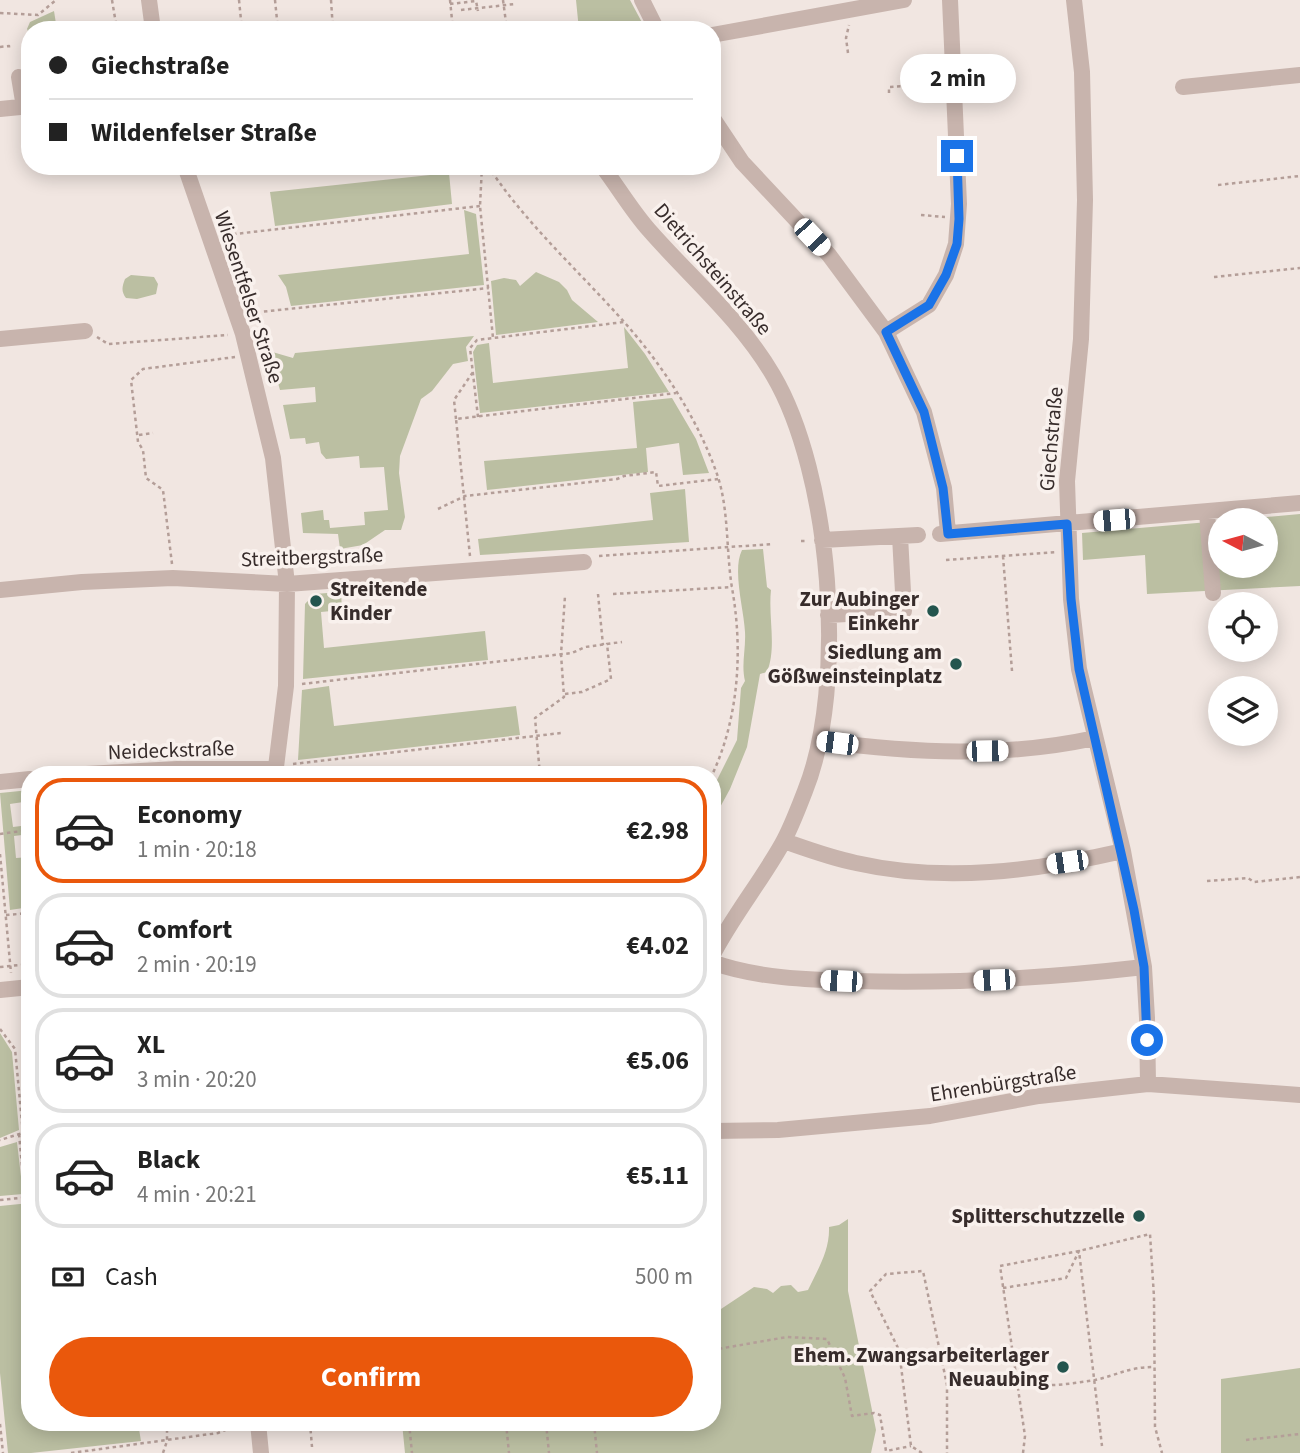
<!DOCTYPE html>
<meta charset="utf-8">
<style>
body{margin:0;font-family:"Source Sans 3",sans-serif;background:#f6f6f6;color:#222;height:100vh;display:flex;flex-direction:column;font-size:26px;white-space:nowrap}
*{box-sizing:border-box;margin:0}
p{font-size:23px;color:#767676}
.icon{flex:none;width:38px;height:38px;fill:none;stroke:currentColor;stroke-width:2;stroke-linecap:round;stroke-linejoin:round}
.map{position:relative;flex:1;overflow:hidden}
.panel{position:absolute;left:21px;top:766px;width:700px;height:665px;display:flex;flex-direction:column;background:#fff;border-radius:28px;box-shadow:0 4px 18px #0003}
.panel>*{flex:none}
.guide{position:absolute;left:21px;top:21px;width:700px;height:154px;border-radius:28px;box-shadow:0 4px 18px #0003;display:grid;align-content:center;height:154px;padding:0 28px;background:#fff}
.needle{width:46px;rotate:276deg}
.tools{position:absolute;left:1208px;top:508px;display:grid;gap:14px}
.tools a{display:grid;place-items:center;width:70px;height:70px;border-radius:50%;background:#fff;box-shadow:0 4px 18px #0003;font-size:35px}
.end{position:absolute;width:32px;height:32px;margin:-16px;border:9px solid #1a73e8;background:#fff;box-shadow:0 0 0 4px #fff}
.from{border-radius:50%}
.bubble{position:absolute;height:49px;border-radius:24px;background:#fff;box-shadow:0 4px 18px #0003;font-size:23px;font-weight:700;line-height:49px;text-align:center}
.car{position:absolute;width:21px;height:42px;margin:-21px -10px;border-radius:9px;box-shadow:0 0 5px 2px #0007;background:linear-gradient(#fff 24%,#345 0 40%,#fff 0 76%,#345 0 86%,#fff 0)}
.guide b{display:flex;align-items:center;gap:24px;height:66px;font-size:26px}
.guide b+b{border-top:2px solid #e0e0e0}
.guide i{width:18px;height:18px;background:#222}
ul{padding:12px 0 0;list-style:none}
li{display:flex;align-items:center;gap:21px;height:105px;margin:0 14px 10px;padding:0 14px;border:4px solid #e0e0e0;border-radius:28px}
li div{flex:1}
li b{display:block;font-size:26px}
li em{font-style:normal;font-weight:700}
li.active{border-color:#ea580c}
li>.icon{width:63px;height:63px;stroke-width:1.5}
.pay{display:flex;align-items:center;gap:18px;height:77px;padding:0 28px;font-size:26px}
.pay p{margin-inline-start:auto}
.button{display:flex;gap:14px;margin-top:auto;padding:14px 28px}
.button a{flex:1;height:80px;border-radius:42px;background:#ea580c;color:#fff;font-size:28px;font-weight:700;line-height:80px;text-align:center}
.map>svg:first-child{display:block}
</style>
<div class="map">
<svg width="1300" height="1453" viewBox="0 0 1300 1453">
<rect width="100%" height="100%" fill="#f1e6e1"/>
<path fill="#bbbfa2" d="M576,0H630L646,30H579Z
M54,11L57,30H30V35L27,29L30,22Z
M449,173L452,204L275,226L270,192Z
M464,210L476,214L484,285L291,306L286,287L278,275L469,254Z
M536,272L559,282L567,290L572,300L598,322L496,335L491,281L504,278L516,280L520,286Z
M131,275L154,277L158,284L156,294L137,299L126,298C121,291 122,287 125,279Z
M624,327L645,354L669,392L480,413L473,352L477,345L489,343L493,383L628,368Z
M474,336L466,347L468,361L453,364L432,391L421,399L400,456L399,473L405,517L401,530H385L363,545L340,549L338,534L303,533L301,513L323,510L324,520H329L330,528L365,525L364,512L388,510L384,467L360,468L359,456L326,459L321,453L319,442L306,444L305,438L290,439L283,405L316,402L315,387L280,390L269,351L293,358L295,353Z
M672,398L696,439L709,473L683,475L679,443L646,448L648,472L487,490L484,461L637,448L633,402Z
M685,489L689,542L480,555L478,539L653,520L650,493Z
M1300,514V586L1147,594L1145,555L1083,560L1082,533L1220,521V565H1265V520H1233Z
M763,549L767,587L771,590C768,618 777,647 767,672L760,674L747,747L730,789L712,822V790L737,740L741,688L745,681C741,665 746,649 745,632C744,609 732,570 742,550Z
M341,592L342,610L321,612L324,648L485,631L488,660L303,679L305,604L314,594Z
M329,686L334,726L516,706L520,735L298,760L302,690Z
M30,790V801L10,804L13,827L21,826L22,835L14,836L16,858L30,857V907L10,910L0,793Z
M0,1033L12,1052L19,1130L0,1138Z
M17,1142L23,1194L0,1196V1147Z
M30,1203V1423H138L141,1441L31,1453H8L0,1373V1206Z
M848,1219V1291L876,1430L871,1453H405L402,1423H712V1315L754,1287L767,1289L773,1293L781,1286L791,1285L798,1292L808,1290C818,1269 830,1250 829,1227L839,1225Z
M1300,1368V1453H1221V1379Z"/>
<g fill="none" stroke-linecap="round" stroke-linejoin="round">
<path stroke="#b49e98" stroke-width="2.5" stroke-dasharray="3.5 3.5" stroke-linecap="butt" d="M112,0L117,30
M239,0L242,30
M275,0L278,30
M331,0L333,30
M450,0L453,30
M503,0L507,30
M450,4L476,1L478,11
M461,10L515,4
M0,13L38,15L56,0
M0,47L9,46V50
M848,53L846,38L849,25
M889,93V87L940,84
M482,166L480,206L493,338
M488,166C526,224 579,271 625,323C664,367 699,421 718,477C729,512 726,551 732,588C743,649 739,718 712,775
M1218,185L1300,176
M921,215L945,217
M226,235L480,206
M1214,277L1300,268
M250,313L489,288
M97,337L108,344L228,335
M478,417L470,348L477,340L624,322
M456,419L454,400L473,372
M139,435L153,433
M438,509L465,496L617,479L624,476L656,472L658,486L718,479
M801,541H808
M470,556L456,419L676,393
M599,556L773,544
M1003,556L1012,671
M946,560L1056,552
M172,564L163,490L146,478L143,450L138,442L131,380L143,369L235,357
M598,594L603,645
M613,594L732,587
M302,684L572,653L585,647L607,644
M565,694L582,692L611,679L607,644L622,642
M293,764L561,733
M540,775L535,718L564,697L561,654L565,596
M0,834L22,831
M0,854L11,973
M1207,881L1248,878L1254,882L1300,877
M6,915L30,913
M0,967L30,964
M0,1029L15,1049L23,1133L0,1140
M19,1134L25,1197
M0,1200L30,1197
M1003,1288L1066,1278L1079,1251L1102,1446
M712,1350L787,1337L827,1339L845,1378L852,1416L874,1413L880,1415L886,1451L911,1446
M1017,1383C1041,1388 1071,1384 1095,1380C1118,1375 1128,1367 1154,1367
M310,1423L312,1447
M409,1423L412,1453
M506,1423L509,1453
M546,1423L549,1453
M594,1423L597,1453
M0,1424L3,1453
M1246,1440L1300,1434
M71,1453L218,1433L242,1423
M163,1453L167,1441V1425
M922,1453L911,1446L899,1350L870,1291L886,1274L923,1271L947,1385V1453
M1023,1453L1025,1436L1000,1266L1079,1251L1150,1234L1154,1297L1155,1427L1162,1453"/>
<path stroke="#c8b4ad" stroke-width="16" d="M149,0L153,30
M642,0L657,30
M1074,0L1082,72L1085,200L1081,339L1067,481L1071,599L1079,669L1123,851L1144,967L1147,1018L1148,1084
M712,35L904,0
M19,77L24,107
M1183,87L1300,75
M0,109L30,106
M712,117L742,162L829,255L886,332L924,412L944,488L948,533
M185,166L243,334L273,458L287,584L286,686L275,775
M602,166C618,187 632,211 649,230C691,278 740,319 773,375C831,473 848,684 805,791C798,809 791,828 782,844C760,883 732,917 712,956
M886,332L929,305L946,275L956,244L959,204L950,0
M0,339L85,331
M1207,512L1213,593
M940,534L1300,503
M822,540L918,535
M0,590L82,582L173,578L287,584L584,562
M828,615L904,611L900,536
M820,741C914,753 1003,758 1095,738
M68,775L177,769H276
M0,782L30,779
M784,841C807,849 831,858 856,863C944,883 1036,871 1123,851
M712,962C754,978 810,980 855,981C952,984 1048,978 1144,967
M0,990L30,987
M712,1131L778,1130L930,1116L1039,1096L1148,1084L1300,1095
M258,1423L261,1453"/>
</g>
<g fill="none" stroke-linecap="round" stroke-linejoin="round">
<path stroke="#1a73e8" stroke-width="9" d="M957,156L959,219L957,244L946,275L929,305L886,332L924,412L943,488L948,534L1067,524L1071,599L1079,669L1134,910L1144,967L1147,1040"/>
</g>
<g fill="#24554e" stroke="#f9f1ed" stroke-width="2.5">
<circle cx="316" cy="601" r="7"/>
<circle cx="933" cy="611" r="7"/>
<circle cx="956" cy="664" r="7"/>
<circle cx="1139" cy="1216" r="7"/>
<circle cx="1063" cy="1367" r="7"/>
</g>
<g text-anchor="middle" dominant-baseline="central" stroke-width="7" stroke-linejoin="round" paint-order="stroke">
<g font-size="21" fill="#372c2b" stroke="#f9f1ed">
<text transform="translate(713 269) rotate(49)">Dietrichsteinstraße</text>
<text transform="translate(249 297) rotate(72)">Wiesentfelser Straße</text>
<text transform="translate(1051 439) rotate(-85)">Giechstraße</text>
<text transform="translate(312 557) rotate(-2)">Streitbergstraße</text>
<text transform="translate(171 750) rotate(-2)">Neideckstraße</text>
<text transform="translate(1003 1083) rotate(-9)">Ehrenbürgstraße</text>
</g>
<g font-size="21" font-weight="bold" fill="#372c2b" stroke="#f9f1ed" text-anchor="end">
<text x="330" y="589" text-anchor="start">Streitende<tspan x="330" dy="24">Kinder</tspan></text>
<text x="919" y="599">Zur Aubinger<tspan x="919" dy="24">Einkehr</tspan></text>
<text x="942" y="652">Siedlung am<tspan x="942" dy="24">Gößweinsteinplatz</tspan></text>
<text x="1125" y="1216">Splitterschutzzelle</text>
<text x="1049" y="1355">Ehem. Zwangsarbeiterlager<tspan x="1049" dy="24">Neuaubing</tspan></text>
</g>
</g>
</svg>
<div class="tools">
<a><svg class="needle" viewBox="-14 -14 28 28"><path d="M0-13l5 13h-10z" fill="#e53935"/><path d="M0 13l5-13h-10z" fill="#767676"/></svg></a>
<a><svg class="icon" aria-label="locate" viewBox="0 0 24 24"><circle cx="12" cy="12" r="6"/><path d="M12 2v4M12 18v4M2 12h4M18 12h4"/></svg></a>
<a><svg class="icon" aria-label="layers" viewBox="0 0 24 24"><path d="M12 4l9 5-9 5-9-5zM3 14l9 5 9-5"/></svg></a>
</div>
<i class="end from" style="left:1147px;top:1040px"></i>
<i class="end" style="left:957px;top:156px"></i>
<div class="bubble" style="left:900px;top:54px;width:116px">2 min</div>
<i class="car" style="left:812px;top:237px;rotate:137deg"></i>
<i class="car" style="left:1114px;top:520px;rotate:265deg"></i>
<i class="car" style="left:837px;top:743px;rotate:277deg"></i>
<i class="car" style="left:987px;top:751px;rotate:89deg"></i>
<i class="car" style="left:1067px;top:862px;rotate:262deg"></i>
<i class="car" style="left:994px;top:980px;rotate:268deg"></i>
<i class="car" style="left:841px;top:981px;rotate:272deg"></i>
<div class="guide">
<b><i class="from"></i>Giechstraße</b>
<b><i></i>Wildenfelser Straße</b>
</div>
<section class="panel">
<ul>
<li class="active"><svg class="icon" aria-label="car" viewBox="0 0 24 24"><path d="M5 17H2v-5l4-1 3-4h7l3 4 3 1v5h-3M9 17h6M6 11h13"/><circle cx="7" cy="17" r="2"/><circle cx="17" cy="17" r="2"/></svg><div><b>Economy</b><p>1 min · 20:18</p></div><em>€2.98</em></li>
<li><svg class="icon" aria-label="car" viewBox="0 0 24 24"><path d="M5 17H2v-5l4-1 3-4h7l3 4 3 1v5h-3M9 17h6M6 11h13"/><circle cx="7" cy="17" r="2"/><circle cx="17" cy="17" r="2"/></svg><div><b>Comfort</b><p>2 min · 20:19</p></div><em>€4.02</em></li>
<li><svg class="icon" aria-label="car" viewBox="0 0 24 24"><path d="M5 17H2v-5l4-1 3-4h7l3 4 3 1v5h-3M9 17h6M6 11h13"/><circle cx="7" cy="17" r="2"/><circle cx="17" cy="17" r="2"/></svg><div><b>XL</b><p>3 min · 20:20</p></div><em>€5.06</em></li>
<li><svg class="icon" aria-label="car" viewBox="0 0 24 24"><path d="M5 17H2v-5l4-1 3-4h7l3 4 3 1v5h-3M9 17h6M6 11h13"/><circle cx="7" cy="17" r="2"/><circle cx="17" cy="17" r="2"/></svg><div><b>Black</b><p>4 min · 20:21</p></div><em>€5.11</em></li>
</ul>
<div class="pay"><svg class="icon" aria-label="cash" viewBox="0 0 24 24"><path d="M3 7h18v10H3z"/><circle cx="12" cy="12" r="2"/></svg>Cash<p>500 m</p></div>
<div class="button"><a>Confirm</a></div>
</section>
</div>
